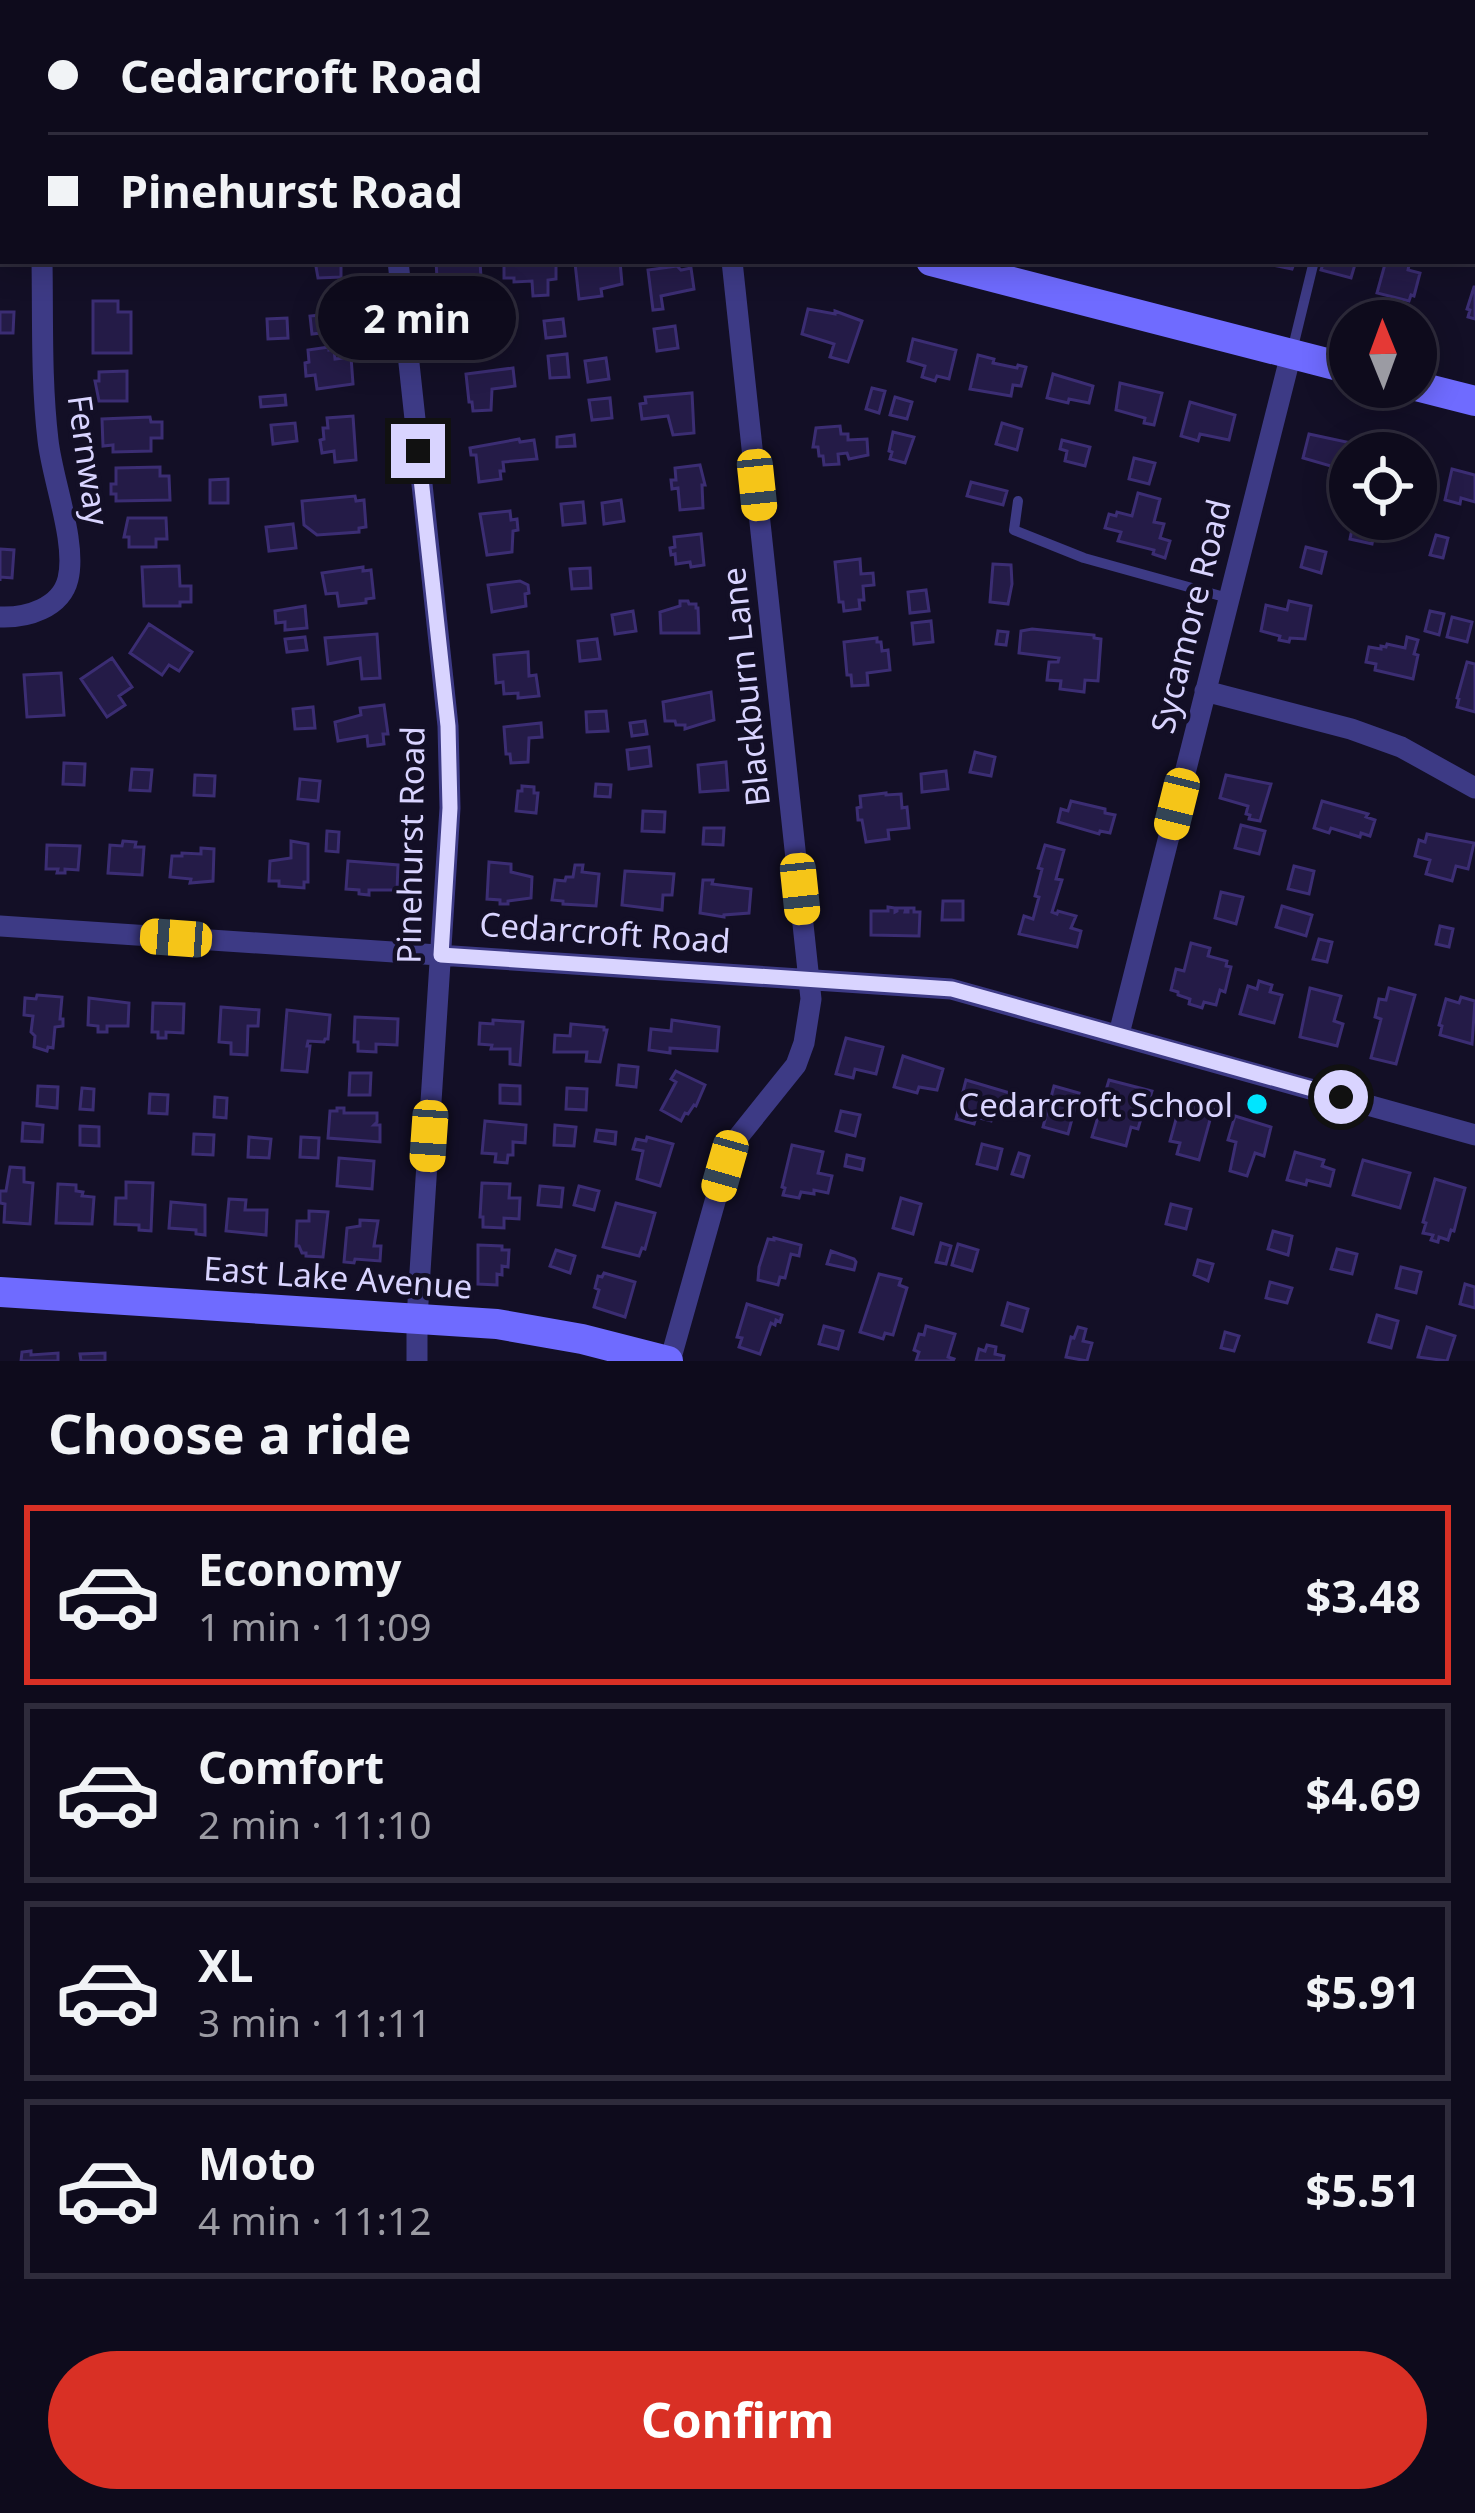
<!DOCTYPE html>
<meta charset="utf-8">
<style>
body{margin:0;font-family:"Noto Sans",sans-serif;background:#1c1929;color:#f1f3f6;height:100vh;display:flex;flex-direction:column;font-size:45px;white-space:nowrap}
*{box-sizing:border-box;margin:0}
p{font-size:39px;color:#9b9ba3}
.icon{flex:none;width:66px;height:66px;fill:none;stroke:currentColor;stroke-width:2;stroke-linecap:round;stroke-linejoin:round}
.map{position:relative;height:1361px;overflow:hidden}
.details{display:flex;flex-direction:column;background:#0e0b1c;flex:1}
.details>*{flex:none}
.banner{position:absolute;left:0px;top:0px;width:1476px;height:264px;box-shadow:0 6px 30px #0003,0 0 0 3px #2e2b3b;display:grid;align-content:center;height:264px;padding:0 48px;background:#0e0b1c}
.needle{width:78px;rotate:359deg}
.controls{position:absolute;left:1329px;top:300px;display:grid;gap:24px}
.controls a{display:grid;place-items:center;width:108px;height:108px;border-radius:50%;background:#0e0b1c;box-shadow:0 6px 30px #0003,0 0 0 3px #2e2b3b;font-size:60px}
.end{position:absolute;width:54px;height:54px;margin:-27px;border:15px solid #d9d4ff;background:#111;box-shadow:0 0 0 6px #111}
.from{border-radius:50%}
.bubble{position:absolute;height:84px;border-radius:42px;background:#0e0b1c;box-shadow:0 6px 30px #0003,0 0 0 3px #2e2b3b;font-size:39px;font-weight:700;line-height:84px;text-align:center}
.car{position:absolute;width:36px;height:72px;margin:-36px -18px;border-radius:15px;box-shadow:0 0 9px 3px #0007;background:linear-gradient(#f5c518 24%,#345 0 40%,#f5c518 0 76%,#345 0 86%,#f5c518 0)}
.banner b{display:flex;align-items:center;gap:42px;height:114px;font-size:45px}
.banner b+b{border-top:3px solid #2e2b3b}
.banner i{width:30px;height:30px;background:#f1f3f6}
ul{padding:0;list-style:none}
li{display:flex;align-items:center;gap:36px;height:180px;margin:0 24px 18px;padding:0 24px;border:6px solid #2e2b3b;border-radius:0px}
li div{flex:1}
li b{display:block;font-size:45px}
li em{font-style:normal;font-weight:700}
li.current{border-color:#d93025}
li>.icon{width:108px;height:108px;stroke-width:1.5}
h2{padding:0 48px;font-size:54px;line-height:144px}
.primary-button{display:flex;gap:24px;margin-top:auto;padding:24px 48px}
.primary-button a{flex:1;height:138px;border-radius:72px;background:#d93025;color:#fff;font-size:48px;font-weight:700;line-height:138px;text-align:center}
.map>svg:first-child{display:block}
</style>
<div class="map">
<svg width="1475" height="1361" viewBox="0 0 1475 1361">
<rect width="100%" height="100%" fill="#130f26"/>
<path fill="#241b47" stroke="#3b2d73" stroke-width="3" d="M0,204H3V258H0Z
M315,261H341V277L318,278Z
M436,261H480L481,278H470V289L445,290L444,278H437Z
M513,261H556V279L548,280V295L533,296L532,281L514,282V278H504V263Z
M610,261H620L622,284L601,289L602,296L579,299L575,263Z
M1269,261H1295L1292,269L1268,264Z
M1324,261H1356L1351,278L1321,270Z
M1389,261H1410L1408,270L1420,273L1414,296L1411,295L1409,301L1377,293L1385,264L1388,265Z
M677,266L681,270L691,268L694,289L661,296L663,309L653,310L648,270Z
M1474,287H1475V319L1468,317L1470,310L1467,309Z
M93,301H118V312H131V353H93Z
M808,309L835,314V311L862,321L848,362L830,357L834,344L802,334Z
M0,312H14L13,333H0Z
M330,314L331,332L312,334L310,316Z
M287,318L288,338L268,339L267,319Z
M563,319L565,336L546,338L544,321Z
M464,320H484L485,341H464Z
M675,326L678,348L657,351L654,329Z
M913,339L956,350L949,379L937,376L935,381L922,377L925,366L908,361Z
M329,347V350L334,349L335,359L351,357L353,384L317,389L315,375L306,376L305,363L309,362L308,350Z
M567,354L569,377L550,378L548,356Z
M978,355L994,359L993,363L1017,368L1018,365L1026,367L1021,386L1013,385L1011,396L970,389Z
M606,358L609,379L588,382L585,361Z
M513,368L515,386L492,389L491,410L473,411L472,402H469L466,374Z
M127,371V401H99L95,381H99V372Z
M1053,374L1093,386L1089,403L1069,399L1068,403L1047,398Z
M1120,383L1162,393L1154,425L1144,423L1145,418L1116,410Z
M872,388L885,391L879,413L866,409Z
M692,393L694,433L673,435L668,416L642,419L640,404L646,403L645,397Z
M285,395L286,405L261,407L260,397Z
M895,397L912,402L907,419L890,415Z
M610,398L612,418L592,420L589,400Z
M1190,402L1235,415L1229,440L1200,434L1198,441L1181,436Z
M353,416L356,460L335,462L334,451L322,453L320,440L324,439L323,428H328L327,418Z
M150,417L151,422H162V438H151V451L113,452V445L103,446L102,419Z
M295,423L297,441L273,444L271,425Z
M1002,423L1022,429L1017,450L996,444Z
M840,426L841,434H848V440L867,439L868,455L849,459L847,453L838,454L839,464L824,465L823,456H819L818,447H813L816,428Z
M893,432L914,437L905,463L890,459L892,452L889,451Z
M1309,434L1356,444L1353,453H1350L1347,479L1329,475L1331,466L1303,458Z
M574,435L575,446L557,447V437Z
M519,439L520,442L534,440L537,459L503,462L504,471H500L501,479L479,482L476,455H471L470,448Z
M1062,440L1090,447L1085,466L1065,461L1067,451L1060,449Z
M1134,458L1155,463L1149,484L1129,479Z
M700,465L705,485H702L703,508L680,510L678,488L672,489L671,480H676L675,468Z
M160,467V476H169L170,500L116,501V494H111V484H116V468Z
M1452,469L1475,475V502L1461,498L1460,504L1445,500Z
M228,479V503H210V480Z
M971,482L1007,491L1003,505L967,496Z
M1138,493L1160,499L1154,522L1164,524L1160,538L1170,541L1165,558L1153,554L1154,550L1118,541L1121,532L1105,528L1109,514L1116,516L1117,512L1132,516Z
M355,496L356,501L364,500L366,527L359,528V532L317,535L304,525L302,501Z
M621,500L624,521L604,524L602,503Z
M583,502L585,523L563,525L561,504Z
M510,511L511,520L517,519L518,530L513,531L512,552L487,555L480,514Z
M128,518H166L167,539H156V547H129V537H124Z
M1354,519L1377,520L1372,544L1350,539Z
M293,524L296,548L269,551L266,527Z
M701,534L704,565L691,567L690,562L676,564L675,554L671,555L670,548L675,547L674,537Z
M1436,535L1448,538L1443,558L1430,555Z
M1306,547L1326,552L1321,573L1301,567Z
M0,549L14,550L12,578L0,577V581Z
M860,559L861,574L873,573L874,585L863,586L864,600H859L860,609L844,611L843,602H839L835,562Z
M993,564L1011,565L1012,584L1008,604L990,602Z
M179,566L180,586H191V602H180V606H144L142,567Z
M363,567V571L371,570L374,598L366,599V603L339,606L337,593L326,594L322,573Z
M590,568L591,588L572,589L570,569Z
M520,581L528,585L529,593L525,594L526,606L492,612L488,585Z
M926,590L929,611L910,613L908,592Z
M680,601H688L689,604H696V608H698L699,633H661L660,612L680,606Z
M1289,601L1311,606L1305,639L1290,638L1289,642L1279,640L1280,636L1261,631L1266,605L1287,610Z
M305,606L307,628L285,630V622L276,623L275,611Z
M633,611L636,631L615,634L612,615Z
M1430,611L1444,614L1439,635L1425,631Z
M1452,617L1472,622L1467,642L1447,637Z
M931,621L933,642L914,644L912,623Z
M149,624L192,652L179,671L169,665L162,675L130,653Z
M1032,629L1094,635V638L1101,639L1098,681L1085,680L1084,692L1060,689L1061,681L1047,680L1049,662H1058L1059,658L1019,653L1021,631Z
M998,631L1008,632L1006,645L996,644Z
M377,634L380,678L362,679L360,658L328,664L325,638Z
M305,637L307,650L287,652L285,639Z
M1407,637L1418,640L1414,654L1418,655L1413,679L1375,670L1376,664L1366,662L1369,647L1381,649V646L1386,647L1387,644L1405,648Z
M877,638V642H881L882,651L888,650L890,670L867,673L868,685L852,686L851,675H847L844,642Z
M597,639L600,659L580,661L578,641Z
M528,652L529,676L536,675L539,696L518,698V693L504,694L503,682L496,683L494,655Z
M112,658L132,687L119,696L125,705L107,717L81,679Z
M1467,662L1475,664V712L1457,707L1459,699L1457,698Z
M61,673L64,715L27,717L24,675Z
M711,692L714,720L685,729V725H676L675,721H665L663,702Z
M384,705L388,734H383L384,744L368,746L367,736L338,741L335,722L361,715L360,708Z
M313,707L315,728L295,729L293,709Z
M606,711L608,731L587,732L586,712Z
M645,721L647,734L632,736L630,723Z
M541,723L542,737L529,738L528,762L511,763L510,754H506L504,727Z
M649,747L651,766L629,769L627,750Z
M975,752L995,757L991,776L970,772Z
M726,762L728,790L700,792L698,765Z
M64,763L85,764L84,785L63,784Z
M132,769L152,770L150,791L130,790Z
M946,771L948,789L922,792L921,774Z
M195,775L215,776L214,796L194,795Z
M1226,775L1271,784L1260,821L1249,819L1250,815L1246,814L1248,806L1220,798Z
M300,779L320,781L318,801L298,799Z
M596,784L611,785L610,797L595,796Z
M522,786L534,787V793H538L536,813L516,811L518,791H522Z
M886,793V795L901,794L902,808L907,807L909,828L888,830L889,839L866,842L862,820H858L857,808L861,807L860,796Z
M1071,801L1105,809V813L1115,815L1110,833L1100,831L1099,834L1058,822L1061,809L1068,811Z
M1322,801L1368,814L1366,817L1375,820L1370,836L1361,833L1360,837L1331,828L1329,833L1314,828Z
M643,811L665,812L664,832L642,831Z
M1241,825L1265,831L1259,854L1235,848Z
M704,828H724L723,845L703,844Z
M327,831L339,832L338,852L326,851Z
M1427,834L1474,843L1468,869L1456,866L1452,881L1426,874L1430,860L1415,856L1419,840L1425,842Z
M123,841L136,842L135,847H144L142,875L108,873L110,845L122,846Z
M291,841L308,844V882H304V888L279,886V881H269L270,861L291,858Z
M47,845L80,846L78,870L65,869V873H57L58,869H46Z
M1045,845L1064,850L1056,879L1062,880L1052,912L1057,914L1058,911L1076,916L1071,928L1081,931L1077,947L1019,934L1024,916L1033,919L1039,897L1035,896L1042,869L1038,868Z
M201,848L214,849L213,881L190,883L191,879L170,877L172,856H182V853L201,854Z
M348,861L398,865L397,890H369V895L359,894V890L346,889Z
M489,862L511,864V872L532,877L531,898L508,901V904H500V900L487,899Z
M575,865H583L582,872L599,874L596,906L563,904V901L552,900L555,880L565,881L566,877H573Z
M1294,866L1314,871L1309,894L1288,889Z
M625,871L674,874L672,895H663L662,910L622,905Z
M703,880H713L712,884L751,889L749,913L724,915V917L700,913Z
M1221,892L1243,897L1236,924L1215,918Z
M943,901H963V920H942Z
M1282,906L1312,915L1306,936L1276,927Z
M888,907L895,908V912L897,911V908H906L905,912H908V908H914V912H920L919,936L871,935V911H888Z
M1440,926L1453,929L1449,947L1436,944Z
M1319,939L1332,942L1327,962L1313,959Z
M1191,943L1210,948L1208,956L1227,961L1226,966L1231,967L1225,992L1220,990L1216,1005L1204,1002L1202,1008L1189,1004L1190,999L1178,995V992L1171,990L1176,969L1184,971Z
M1259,981L1272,985L1270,992L1282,995L1274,1023L1240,1014L1248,986L1257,989Z
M1310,988L1341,996L1334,1021L1343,1024L1337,1046L1300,1037Z
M1389,988L1415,995L1396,1064L1371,1058L1381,1019L1375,1017L1379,999L1386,1000Z
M37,995L62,997L60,1019H63V1026L55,1027L53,1048L48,1047L47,1051L34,1047L35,1036L31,1032L33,1016L24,1015L25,998L36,999Z
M1461,997L1475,1001L1472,1044L1440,1035L1442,1026L1439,1025L1446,999L1459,1003Z
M89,998L129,1003L128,1026H107V1032H98V1026L88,1025Z
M153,1003L184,1004L183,1033L166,1032V1038H158V1032H152Z
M221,1007L259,1010L258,1026H248L247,1055L231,1054V1043L219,1042Z
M287,1010L330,1015L328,1039H325L324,1042L308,1041L307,1046H310L307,1072L282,1070Z
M355,1017L398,1019L397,1045L376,1044V1052L358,1051V1042H354Z
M493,1020L523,1022L520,1065L510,1064V1049H491L492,1045L479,1044L480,1023L493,1024Z
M672,1020L719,1027L717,1051L670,1048V1053L649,1050L651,1029L671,1031Z
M571,1024L604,1027V1030H607L600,1062L586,1061L587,1052H554L555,1035L570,1036Z
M846,1038L883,1047L876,1074L855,1069L853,1078L836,1074Z
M903,1056L943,1069L937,1090L919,1087L917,1093L894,1087Z
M619,1065L638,1067L636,1087L617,1085Z
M676,1071L705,1085L696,1106L694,1105L688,1114L685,1113L681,1121L661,1110L676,1082L671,1079Z
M350,1073H371L370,1095H349Z
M966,1080L1010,1093L1005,1111L994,1108L991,1121L976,1117L974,1124L956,1119Z
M1109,1080L1152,1091L1145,1113L1137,1111L1142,1115L1138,1129L1131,1127L1126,1146L1092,1137Z
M500,1085L520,1086V1104L500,1103Z
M38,1086L58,1087L57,1108L37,1106Z
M1054,1086L1079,1093L1068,1134L1043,1127Z
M82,1088L94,1089L93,1110L80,1109Z
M567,1088L587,1089L586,1110L566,1109Z
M150,1094L168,1095L167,1114L149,1113Z
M215,1097L227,1098L226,1118L214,1117Z
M1181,1101L1213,1109L1199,1160L1177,1154L1180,1143L1170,1141Z
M337,1108H344V1113H377V1122L374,1125H380V1142L328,1138L330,1111H337Z
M841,1111L860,1115L855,1136L836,1131Z
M1235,1116L1271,1127L1264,1156L1255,1153L1247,1176L1230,1171L1236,1142L1228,1140Z
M485,1121L526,1125L525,1143L513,1142V1155H508L507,1163L495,1162L496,1154L482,1153Z
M23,1123L43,1125L42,1142L22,1141Z
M555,1125L576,1127L574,1146L554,1145Z
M80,1126L99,1127V1146L80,1145Z
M597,1130L616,1132L615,1144L595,1141Z
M194,1134L214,1135L213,1155L193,1154Z
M249,1137L271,1139L269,1158L248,1157Z
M301,1137L319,1138L318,1158L300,1157Z
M647,1137L673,1144L660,1186L637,1179L643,1151L633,1149L636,1139L646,1141Z
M982,1144L1002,1149L997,1169L977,1164Z
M792,1145L823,1152L818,1173L832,1176L828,1193L814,1190V1194L801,1192L799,1198L783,1195L785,1188L782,1187Z
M1295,1152L1324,1160L1322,1166L1334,1170L1330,1186L1307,1180L1306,1185L1287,1180Z
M1019,1153L1029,1156L1023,1177L1012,1174Z
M847,1155L864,1159L862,1170L845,1166Z
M339,1158L374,1161L372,1189L337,1186Z
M1363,1160L1410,1173L1400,1208L1353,1195Z
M10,1167L24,1168V1182L33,1183L30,1224L4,1222L5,1204L0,1203V1191H6Z
M1435,1179L1465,1188L1454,1231L1451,1230L1448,1240L1439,1237L1438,1242L1431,1240L1433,1235L1423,1233L1426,1223L1423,1222Z
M126,1182L153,1183L151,1231L139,1230V1225L115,1224L116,1198H126Z
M482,1183L510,1184L509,1198H520L519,1219L504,1218V1228L483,1227V1217H480Z
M58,1184L76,1185V1191L83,1192L82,1196L94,1197L92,1224L56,1223Z
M540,1186L563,1188L561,1207L538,1205Z
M579,1186L599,1191L594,1210L574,1205Z
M901,1198L921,1204L913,1234L893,1228Z
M229,1199L246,1200L245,1210H267L266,1235L226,1231Z
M171,1202L205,1205V1235L196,1234V1230L169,1228Z
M616,1203L655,1213L645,1249L642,1248L639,1256L603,1247Z
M1171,1204L1191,1209L1186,1229L1166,1224Z
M309,1211L328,1212L323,1257L306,1256V1253H302L299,1246H296L297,1221H309Z
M360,1220L378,1221L374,1246H381L380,1261L355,1259L354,1263L344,1262L347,1228L360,1226Z
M1273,1231L1292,1236L1288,1255L1268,1249Z
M774,1238L801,1245L799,1256L791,1254L785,1278L780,1277L778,1285L758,1280L759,1267L768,1239L774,1240Z
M941,1243L951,1246L946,1264L936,1262Z
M958,1244L978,1250L972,1271L952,1265Z
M478,1245L502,1246V1250H509L508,1267L502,1266V1275L497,1274V1285L478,1284Z
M1337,1249L1357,1254L1352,1274L1331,1269Z
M556,1250L575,1256L570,1273L550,1266Z
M831,1251L854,1259L856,1262L854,1270L827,1264Z
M1198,1260L1213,1264L1208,1281L1194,1275Z
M1401,1267L1421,1272L1416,1293L1396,1288Z
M604,1273L635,1282L625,1317L594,1307L599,1290L595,1288L598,1276L602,1277Z
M879,1274L901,1279L899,1285L907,1288L893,1335L885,1333L883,1339L860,1332Z
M1270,1282L1292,1288L1287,1303L1266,1298Z
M1465,1284L1475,1287V1308L1460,1304Z
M1008,1303L1028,1309L1022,1331L1002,1325Z
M747,1304L782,1315L780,1322L776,1320L775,1325L771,1323L760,1354L739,1347L742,1338L737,1337Z
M1377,1315L1398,1321L1391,1348L1369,1342Z
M824,1326L843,1331L838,1349L819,1344Z
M926,1326L955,1334L948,1357L954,1359L953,1361H916L919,1352L914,1350L919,1334L924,1335Z
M1078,1327L1086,1329L1083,1341L1092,1343L1087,1361L1066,1357L1071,1337L1074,1338Z
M1427,1327L1455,1336L1447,1361L1418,1357Z
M1225,1332L1239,1336L1234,1351L1221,1348Z
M987,1345L996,1347L995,1354L1004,1356L1003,1361H976L979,1349L985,1351Z
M31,1351V1355L58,1353V1361H21L22,1352Z
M105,1353V1361H81L80,1354Z"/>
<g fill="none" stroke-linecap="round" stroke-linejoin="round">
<path stroke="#3d3a85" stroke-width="10" d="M1292,351L1314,261
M1018,501L1014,530L1084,558L1228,598"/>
<path stroke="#3d3a85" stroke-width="21" d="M848,0V3
M386,3L387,0
M398,261L448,726L450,808L417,1318V1361
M0,617C27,618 61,608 68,579C77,542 52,479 48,440C41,381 43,320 42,261
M1205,691L1351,729L1401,747L1475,788
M0,926L951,989L1475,1135
M1119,1034L1291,354
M670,1361L725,1166L739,1136L796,1065L804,1043L811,999L732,261"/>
<path stroke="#6f6bff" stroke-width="30" d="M0,150H3
M931,261L1350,369
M1416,386L1475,401
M0,1292L497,1324L582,1339L668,1361"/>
</g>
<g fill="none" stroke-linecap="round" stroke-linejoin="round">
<path stroke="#d9d4ff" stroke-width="15" d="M418,451L448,726L450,808L441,955L952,989L1341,1097"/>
</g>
<circle fill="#00e5ff" stroke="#130f26" stroke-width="4.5" cx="1257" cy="1104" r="12"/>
<g text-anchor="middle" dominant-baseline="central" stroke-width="9" stroke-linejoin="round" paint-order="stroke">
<g font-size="33" fill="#d9d4ff" stroke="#130f26">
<text transform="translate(89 460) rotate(82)">Fernway</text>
<text transform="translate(1190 616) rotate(-76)">Sycamore Road</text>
<text transform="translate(745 687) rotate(-96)">Blackburn Lane</text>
<text transform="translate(410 845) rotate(-89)">Pinehurst Road</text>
<text transform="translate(605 932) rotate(4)">Cedarcroft Road</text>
<text transform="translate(338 1277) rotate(4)">East Lake Avenue</text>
</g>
<g font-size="33" fill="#d9d4ff" stroke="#130f26" text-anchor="end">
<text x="1233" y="1104">Cedarcroft School</text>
</g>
</g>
</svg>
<div class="controls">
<a><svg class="needle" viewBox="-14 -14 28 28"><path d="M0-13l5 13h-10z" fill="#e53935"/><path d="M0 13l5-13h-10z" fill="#9b9ba3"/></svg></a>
<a><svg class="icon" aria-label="locate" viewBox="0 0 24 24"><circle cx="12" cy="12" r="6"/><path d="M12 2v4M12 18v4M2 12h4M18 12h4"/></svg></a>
</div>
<i class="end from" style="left:1341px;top:1097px"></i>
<i class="end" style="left:418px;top:451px"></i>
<div class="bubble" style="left:318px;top:276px;width:198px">2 min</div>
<i class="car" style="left:757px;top:485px;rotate:174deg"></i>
<i class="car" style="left:1177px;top:804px;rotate:194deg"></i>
<i class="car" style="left:800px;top:889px;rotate:174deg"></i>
<i class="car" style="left:176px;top:938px;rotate:274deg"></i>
<i class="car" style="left:429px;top:1136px;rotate:184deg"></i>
<i class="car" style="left:725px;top:1166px;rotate:196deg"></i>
<div class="banner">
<b><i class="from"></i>Cedarcroft Road</b>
<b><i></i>Pinehurst Road</b>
</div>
</div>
<section class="details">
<h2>Choose a ride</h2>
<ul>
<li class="current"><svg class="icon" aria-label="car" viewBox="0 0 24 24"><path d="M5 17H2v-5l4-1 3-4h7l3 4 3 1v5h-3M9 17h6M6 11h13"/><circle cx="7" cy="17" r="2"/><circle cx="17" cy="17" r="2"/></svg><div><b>Economy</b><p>1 min · 11:09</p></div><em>$3.48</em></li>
<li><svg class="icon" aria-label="car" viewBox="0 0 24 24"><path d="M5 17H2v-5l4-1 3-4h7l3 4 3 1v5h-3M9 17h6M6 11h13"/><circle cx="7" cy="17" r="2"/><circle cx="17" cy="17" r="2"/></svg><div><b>Comfort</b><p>2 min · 11:10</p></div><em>$4.69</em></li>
<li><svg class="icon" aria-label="car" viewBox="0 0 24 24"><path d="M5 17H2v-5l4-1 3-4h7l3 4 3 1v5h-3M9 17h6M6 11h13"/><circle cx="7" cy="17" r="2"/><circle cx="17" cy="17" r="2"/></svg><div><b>XL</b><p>3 min · 11:11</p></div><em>$5.91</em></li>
<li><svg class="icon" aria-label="car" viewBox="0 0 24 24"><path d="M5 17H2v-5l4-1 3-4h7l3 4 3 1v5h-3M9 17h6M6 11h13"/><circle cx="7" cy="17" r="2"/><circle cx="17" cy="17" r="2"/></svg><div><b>Moto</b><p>4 min · 11:12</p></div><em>$5.51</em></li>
</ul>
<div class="primary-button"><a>Confirm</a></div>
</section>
